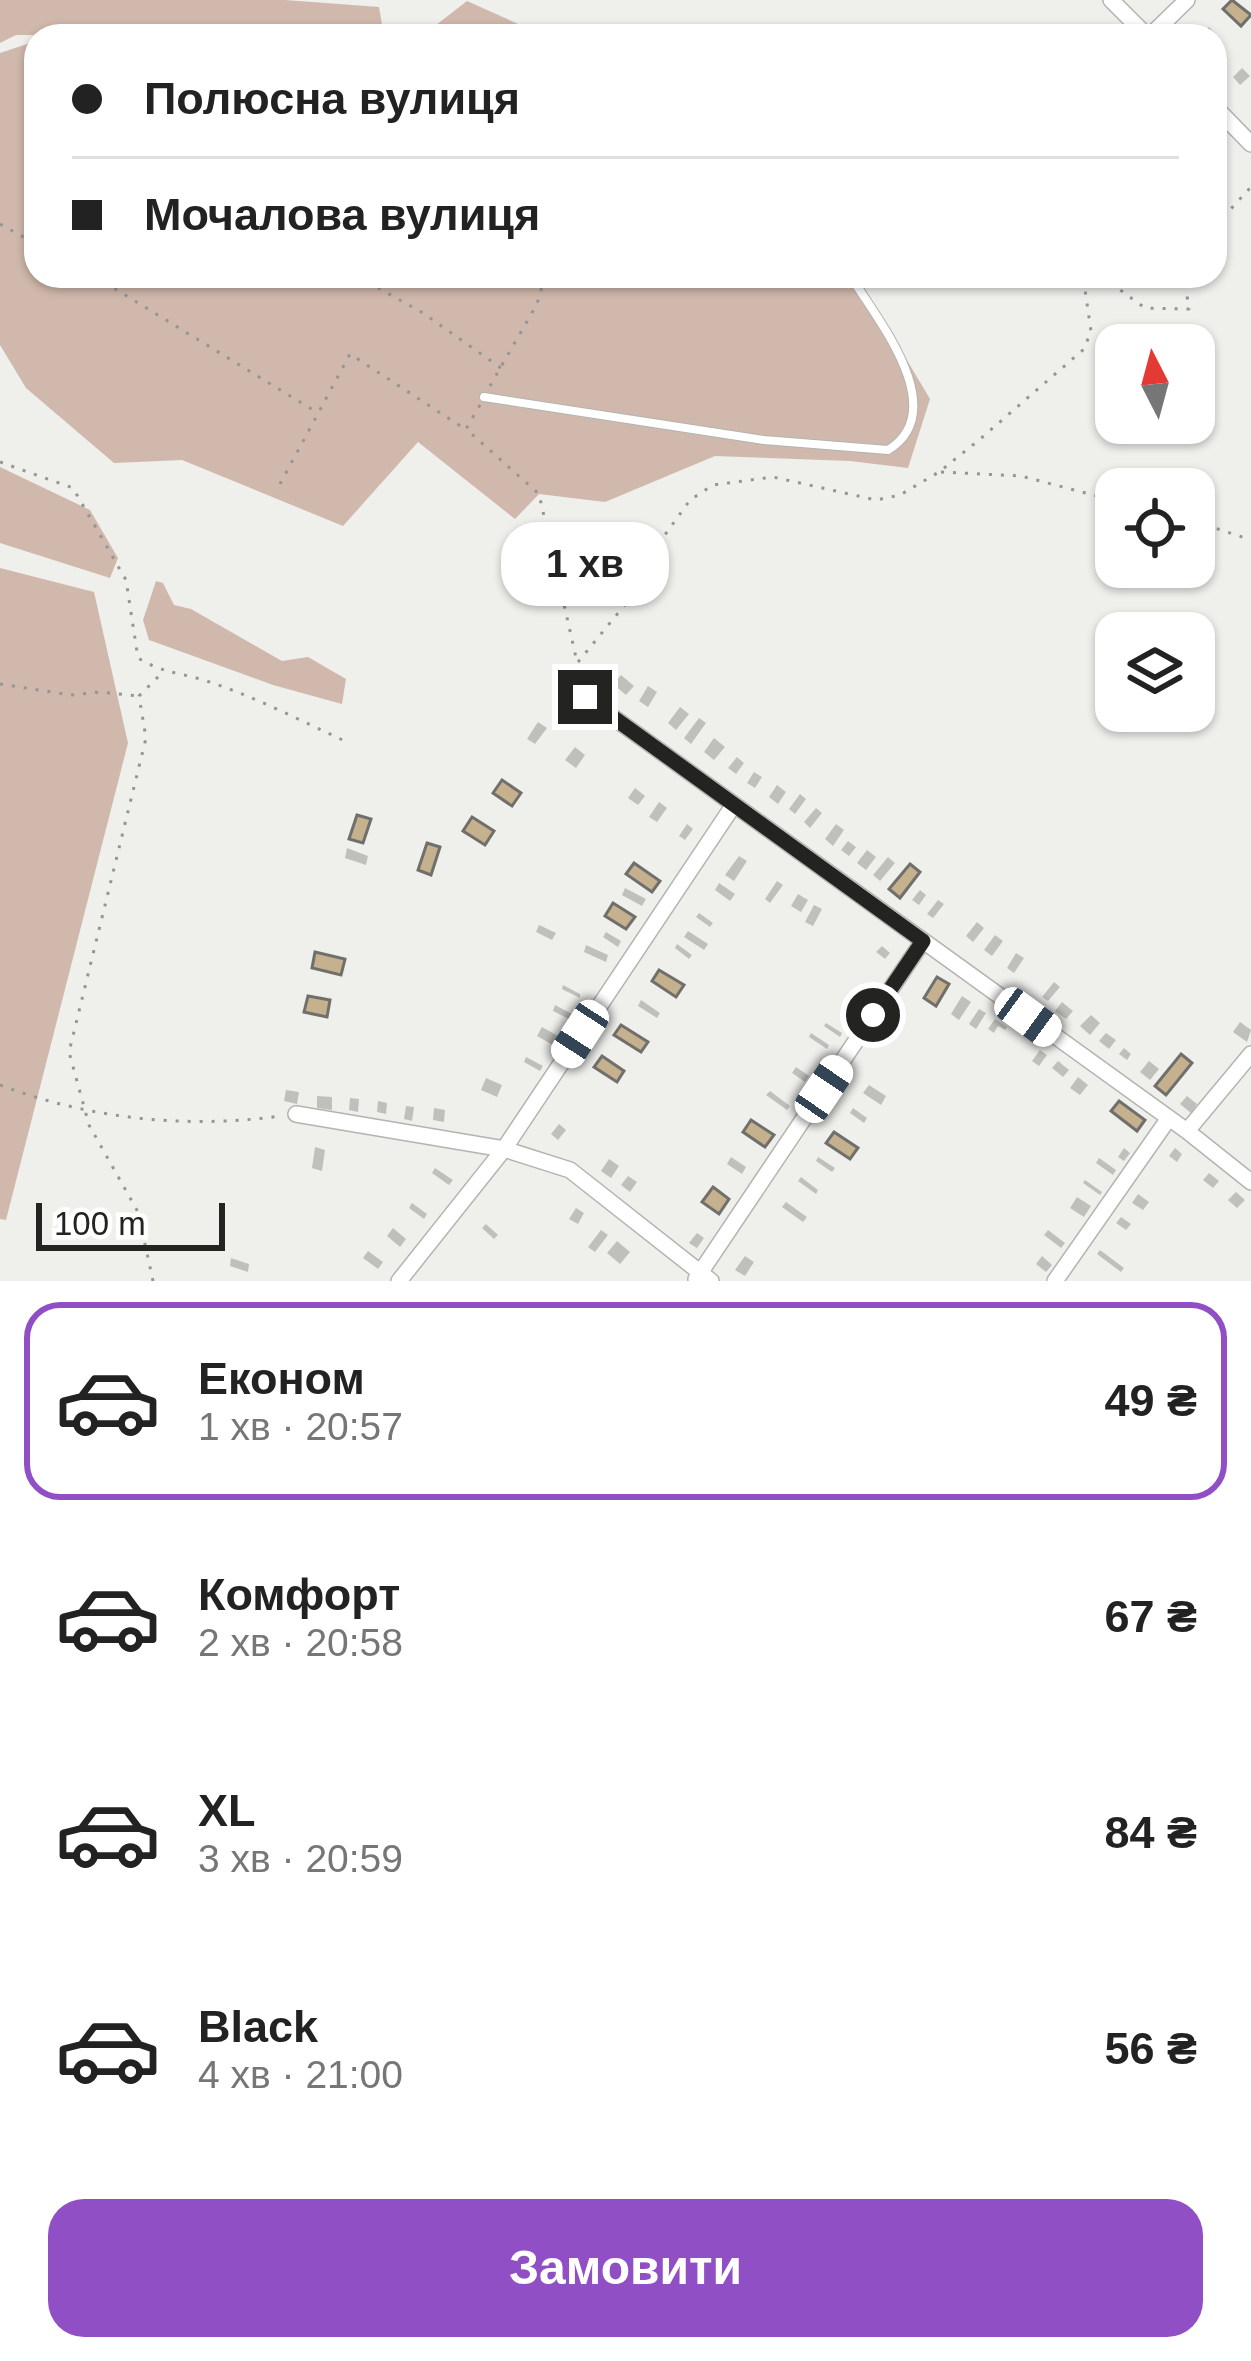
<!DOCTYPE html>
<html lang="uk">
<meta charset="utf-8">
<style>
body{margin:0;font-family:Helvetica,sans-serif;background:#f6f6f6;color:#222;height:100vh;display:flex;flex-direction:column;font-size:45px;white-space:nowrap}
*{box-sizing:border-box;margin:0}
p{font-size:39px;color:#767676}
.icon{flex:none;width:66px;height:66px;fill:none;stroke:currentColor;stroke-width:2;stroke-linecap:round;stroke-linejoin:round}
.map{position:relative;height:1281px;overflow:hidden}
.side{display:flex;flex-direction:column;background:#fff;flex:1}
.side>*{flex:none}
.banner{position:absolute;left:24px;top:24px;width:1203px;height:264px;border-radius:36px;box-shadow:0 3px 9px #0004;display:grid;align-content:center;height:264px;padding:0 48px;background:#fff}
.needle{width:78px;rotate:354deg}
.controls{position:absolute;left:1095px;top:324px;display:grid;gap:24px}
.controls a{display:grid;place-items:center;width:120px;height:120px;border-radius:24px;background:#fff;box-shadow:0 3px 9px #0004;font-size:60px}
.scale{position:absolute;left:36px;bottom:30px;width:189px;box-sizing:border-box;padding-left:12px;border:6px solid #232322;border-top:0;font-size:33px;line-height:42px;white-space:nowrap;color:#232322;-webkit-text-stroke:9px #fffffe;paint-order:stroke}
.end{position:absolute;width:54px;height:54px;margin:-27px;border:15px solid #232322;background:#fff;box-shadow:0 0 0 6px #fff}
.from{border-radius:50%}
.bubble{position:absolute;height:84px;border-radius:36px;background:#fff;box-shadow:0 3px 9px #0004;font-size:39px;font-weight:600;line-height:84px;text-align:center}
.car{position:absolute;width:36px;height:72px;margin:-36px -18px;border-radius:15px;box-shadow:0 0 9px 3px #0007;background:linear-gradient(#fff 24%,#345 0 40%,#fff 0 76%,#345 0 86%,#fff 0)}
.banner b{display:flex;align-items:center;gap:42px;height:114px;font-size:45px}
.banner b+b{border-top:3px solid #e0e0e0}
.banner i{width:30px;height:30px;background:#222}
ul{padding:21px 0 0;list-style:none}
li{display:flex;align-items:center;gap:36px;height:198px;margin:0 24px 18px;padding:0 24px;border:6px solid transparent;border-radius:36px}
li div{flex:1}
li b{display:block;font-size:45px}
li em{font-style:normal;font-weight:600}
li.selected{border-color:#904fc4}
li>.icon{width:108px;height:108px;stroke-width:1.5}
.action{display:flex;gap:24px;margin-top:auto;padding:24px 48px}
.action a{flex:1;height:138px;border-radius:36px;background:#904fc4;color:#fff;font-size:48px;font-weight:600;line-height:138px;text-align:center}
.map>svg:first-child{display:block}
</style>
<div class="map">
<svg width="1251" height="1281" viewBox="0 0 1251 1281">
<rect width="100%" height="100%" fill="#efefec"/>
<path fill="#d1b8ac" d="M0,0H285L379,7L384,36L16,35L0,43Z
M467,1L545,36H422Z
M36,41V276H857L930,399L908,468L850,461L715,456L605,502L539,494L515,519L418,442L343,526L182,460L114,463L26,388L0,345V53Z
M0,467L90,510L118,558L110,578L0,543Z
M0,568L94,592L128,743L6,1220L0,1219Z
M156,581L163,583L174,605L191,609L282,661L308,657L346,679L342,704L273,685L149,640L143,620Z"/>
<path fill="#0003" d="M1209,27L1218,37L1215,40V36H1200Z
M1242,68L1250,76L1240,85L1233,77Z
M621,675L634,686L626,695L613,684Z
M648,686L657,692L648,707L639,701Z
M680,707L689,714L676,730L668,723Z
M699,718L706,723L691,744L684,738Z
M538,722L547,728L535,744L527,739Z
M714,738L725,747L714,760L704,752Z
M575,747L585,755L576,768L565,760Z
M737,757L744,763L736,774L728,768Z
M754,772L762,777L755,788L747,783Z
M777,785L786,792L778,804L769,797Z
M635,788L645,796L638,805L628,798Z
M800,794L806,799L795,814L789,809Z
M659,802L667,808L657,822L649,817Z
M816,808L822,813L810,828L804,822Z
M687,824L693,829L685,840L679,836Z
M836,824L844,830L833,846L825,839Z
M848,841L856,847L849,856L841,850Z
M347,848L368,856L366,865L345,858Z
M867,850L876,857L866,870L857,863Z
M739,856L747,861L734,881L725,875Z
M888,857L895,863L880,881L873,875Z
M777,881L783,885L770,903L765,899Z
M719,883L735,894L730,901L715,890Z
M625,888L646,899L642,906L622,895Z
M920,890L926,895L919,905L912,900Z
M798,894L808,900L801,912L791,906Z
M938,900L944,904L933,918L927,914Z
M814,905L822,909L813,926L805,922Z
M699,913L713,923L710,927L696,917Z
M977,922L984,928L973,942L966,936Z
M539,925L556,933L552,940L536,932Z
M688,931L708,944L704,950L684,937Z
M606,932L621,941L618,947L603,937Z
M995,935L1003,941L992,956L984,950Z
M677,944L692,955L689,959L675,948Z
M586,945L608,955L606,962L584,952Z
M882,946L890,953L885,959L876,952Z
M1016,953L1024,958L1014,973L1007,968Z
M1054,982L1060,987L1048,1001L1042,997Z
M563,985L580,994V998L562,989Z
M962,996L971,1002L959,1020L951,1014Z
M641,1000L660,1013L657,1018L638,1006Z
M1062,1002L1073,1011L1066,1019L1055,1011Z
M555,1005L572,1014L571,1020L553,1011Z
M979,1009L986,1013L976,1029L969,1024Z
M1091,1015L1100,1023L1090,1035L1080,1026Z
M995,1019L1007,1027L1005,1030L998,1026L994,1033L988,1029Z
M1240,1022L1251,1030L1247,1042L1233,1032Z
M826,1023L842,1033L840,1037L824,1026Z
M542,1027L558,1036L553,1045L537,1036Z
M811,1033L829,1045L827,1049L809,1037Z
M1106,1033L1116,1040L1109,1049L1099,1041Z
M1124,1048L1131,1054L1127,1060L1119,1054Z
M1040,1050L1047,1055L1039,1066L1032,1061Z
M526,1057L543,1066L540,1071L524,1062Z
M1058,1061L1069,1070L1063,1077L1052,1068Z
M1149,1061L1159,1069L1150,1080L1140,1072Z
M796,1067L809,1076L805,1082L792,1073Z
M1078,1077L1088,1085L1080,1095L1070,1088Z
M486,1078L502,1085L497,1097L481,1090Z
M869,1085L886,1096L881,1105L863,1093Z
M286,1090L299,1092L297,1104L284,1101Z
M770,1091L790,1106L787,1110L766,1095Z
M317,1096L332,1097V1110L317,1108Z
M1187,1096L1197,1104L1191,1113L1180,1104Z
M350,1098L359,1099L358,1112L349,1110Z
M378,1101L387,1103L386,1114L377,1112Z
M406,1106L414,1107L412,1121L404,1119Z
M434,1108L445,1110L444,1122L433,1120Z
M853,1108L867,1118L864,1123L850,1113Z
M559,1124L566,1130L558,1140L551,1134Z
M315,1147L325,1150L322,1171L312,1168Z
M1124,1148L1130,1153L1124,1161L1118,1157Z
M1175,1148L1182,1154L1177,1162L1169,1156Z
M731,1157L746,1167L742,1174L727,1164Z
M818,1157L835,1168L832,1172L816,1161Z
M1099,1158L1116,1170L1113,1175L1096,1163Z
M609,1159L619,1166L611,1178L601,1171Z
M435,1168L453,1180L449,1185L432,1173Z
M1209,1173L1219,1181L1213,1188L1203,1180Z
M628,1176L637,1182L630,1192L621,1185Z
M801,1177L818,1190L816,1194L798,1181Z
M1085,1180L1102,1192L1100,1195L1083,1183Z
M1236,1192L1245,1200L1237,1208L1228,1200Z
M1138,1194L1149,1202L1143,1210L1132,1203Z
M1077,1197L1091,1206L1084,1217L1070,1208Z
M786,1202L807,1217L803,1222L782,1207Z
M412,1203L427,1214L424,1219L409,1208Z
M576,1208L584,1213L578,1224L569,1219Z
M1121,1217L1131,1224L1126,1230L1116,1223Z
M486,1224L498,1235L494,1239L482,1228Z
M393,1228L406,1239L400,1247L387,1236Z
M601,1230L608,1235L595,1252L588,1247Z
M1048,1230L1065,1243L1061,1248L1044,1235Z
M697,1233L704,1238L697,1248L689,1243Z
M617,1241L630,1252L620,1264L607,1253Z
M1100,1250L1124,1268L1121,1272L1097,1254Z
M368,1251L383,1262L378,1269L363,1258Z
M745,1256L754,1262L745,1276L735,1270Z
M1042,1256L1052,1265L1046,1272L1036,1264Z
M231,1258L249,1264L248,1272L230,1266Z"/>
<path fill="#c5b18e" stroke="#716f6c" stroke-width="3" d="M1232,0L1251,15L1241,26L1223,9Z
M502,780L521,793L512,806L493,793Z
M357,815L371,819L363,843L349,839Z
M472,817L494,831L485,845L463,831Z
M427,843L440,847L431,875L418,870Z
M634,863L660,881L652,892L626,874Z
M910,864L920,872L900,898L889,889Z
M613,903L635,917L626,929L605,916Z
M315,952L345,959L341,975L312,968Z
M659,970L684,985L676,997L652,981Z
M937,977L949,984L936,1006L924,998Z
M308,996L330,1000L327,1017L304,1012Z
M621,1025L648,1042L641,1052L614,1035Z
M1181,1054L1192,1063L1166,1095L1155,1086Z
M602,1056L624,1071L617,1082L594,1067Z
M1119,1101L1145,1120L1137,1131L1111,1111Z
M751,1120L774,1135L765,1147L743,1132Z
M834,1132L858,1148L850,1159L826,1143Z
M713,1187L729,1199L719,1214L702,1202Z"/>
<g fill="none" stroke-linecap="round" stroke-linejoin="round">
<g stroke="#b3b3b0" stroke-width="10">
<path id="service" d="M484,397L764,440L888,450C950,412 882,325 855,283"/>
</g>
<g stroke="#b3b3b0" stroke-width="18">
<path id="minor" d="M1111,0L1147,36
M1150,36L1187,0
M1215,107L1251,144
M585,697L1187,1131L1251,1182
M296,1114L504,1149L570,1170L711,1281
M1187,1131L1251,1054
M696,1279L923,941
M399,1281L504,1149L733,806
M1055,1281L1169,1118"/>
</g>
<path stroke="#959593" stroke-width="3" stroke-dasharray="3 9" stroke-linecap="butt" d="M0,224L36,244
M1215,226L1251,187
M94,276L318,413
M357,276L423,313L501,368
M557,276L570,279L578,276
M1101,276L1145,308L1189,309L1184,276
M490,386L537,304L545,276
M480,405L466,429L539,494L582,684
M0,462L73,488L126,580L138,658C161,672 175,672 200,679C250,694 299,720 347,742
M941,472L1021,476L1116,501
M280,484L350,354L465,429
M1194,521L1251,540
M578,662L646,579L662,539L690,500L713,485L773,477L876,500L900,495L939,472L979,440L1084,349L1091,331L1083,276
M0,684L71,695L100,692L139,696
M0,1085C90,1119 186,1129 281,1116
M153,1281L138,1212L89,1125L69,1052L146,738L139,696L163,672"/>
<use href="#service" stroke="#fff" stroke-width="8"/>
<use href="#minor" stroke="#fff" stroke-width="15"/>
</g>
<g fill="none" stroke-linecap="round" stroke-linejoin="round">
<path stroke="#232322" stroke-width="15" d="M585,697L923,941L873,1015"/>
</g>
</svg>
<div class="controls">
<a><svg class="needle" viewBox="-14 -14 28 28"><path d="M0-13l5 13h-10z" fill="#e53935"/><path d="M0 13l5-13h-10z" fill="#767676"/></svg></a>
<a><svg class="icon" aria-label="locate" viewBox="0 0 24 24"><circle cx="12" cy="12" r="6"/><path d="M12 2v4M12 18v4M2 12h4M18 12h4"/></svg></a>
<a><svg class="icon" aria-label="layers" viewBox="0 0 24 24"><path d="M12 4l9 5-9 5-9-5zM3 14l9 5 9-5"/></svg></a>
</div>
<div class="scale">100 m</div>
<i class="end from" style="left:873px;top:1015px"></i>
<i class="end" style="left:585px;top:697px"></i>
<div class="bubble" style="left:501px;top:522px;width:168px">1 хв</div>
<i class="car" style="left:1028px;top:1017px;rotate:126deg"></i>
<i class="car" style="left:580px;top:1034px;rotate:213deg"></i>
<i class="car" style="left:824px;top:1089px;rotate:34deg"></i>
<div class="banner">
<b><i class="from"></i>Полюсна вулиця</b>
<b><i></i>Мочалова вулиця</b>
</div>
</div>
<section class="side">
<ul>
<li class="selected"><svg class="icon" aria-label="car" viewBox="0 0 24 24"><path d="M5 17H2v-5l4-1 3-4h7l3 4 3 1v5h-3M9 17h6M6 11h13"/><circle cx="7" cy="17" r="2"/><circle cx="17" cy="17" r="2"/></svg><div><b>Економ</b><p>1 хв · 20:57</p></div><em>49 ₴</em></li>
<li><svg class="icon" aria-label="car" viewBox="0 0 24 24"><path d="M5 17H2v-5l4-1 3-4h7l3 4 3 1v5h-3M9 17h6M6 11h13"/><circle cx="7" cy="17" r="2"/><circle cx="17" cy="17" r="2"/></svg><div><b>Комфорт</b><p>2 хв · 20:58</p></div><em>67 ₴</em></li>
<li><svg class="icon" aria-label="car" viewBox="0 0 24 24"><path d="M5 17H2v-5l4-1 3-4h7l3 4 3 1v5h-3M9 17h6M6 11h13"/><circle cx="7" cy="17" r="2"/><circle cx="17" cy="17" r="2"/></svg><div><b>XL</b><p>3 хв · 20:59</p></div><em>84 ₴</em></li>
<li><svg class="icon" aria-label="car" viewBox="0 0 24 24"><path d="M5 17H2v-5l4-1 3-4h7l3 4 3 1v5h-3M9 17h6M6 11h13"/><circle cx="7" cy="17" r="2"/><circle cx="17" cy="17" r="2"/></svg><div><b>Black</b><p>4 хв · 21:00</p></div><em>56 ₴</em></li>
</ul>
<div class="action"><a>Замовити</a></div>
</section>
